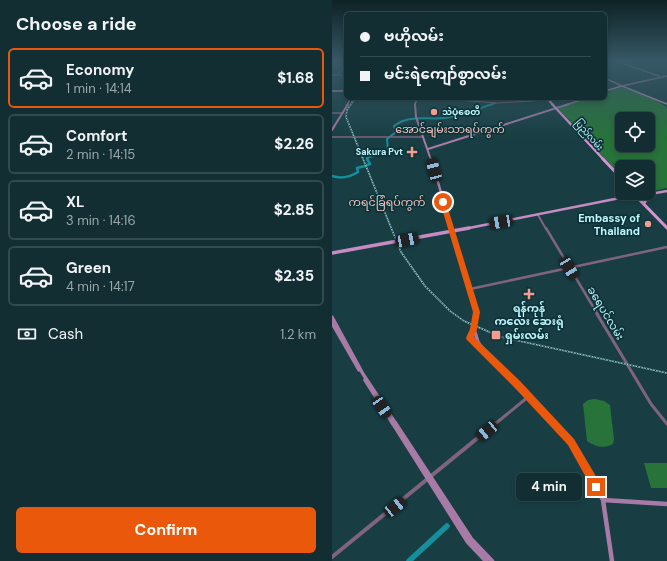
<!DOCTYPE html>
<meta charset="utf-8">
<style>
body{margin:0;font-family:"DM Sans","Noto Sans Myanmar",sans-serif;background:#1b363a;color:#f1f3f6;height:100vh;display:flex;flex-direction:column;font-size:15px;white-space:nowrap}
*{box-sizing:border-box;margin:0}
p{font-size:13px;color:#9ca8ac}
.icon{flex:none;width:22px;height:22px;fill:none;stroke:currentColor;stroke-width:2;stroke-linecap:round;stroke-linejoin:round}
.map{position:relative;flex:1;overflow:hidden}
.panel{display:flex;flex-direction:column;background:#122e32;width:332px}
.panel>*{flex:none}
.hud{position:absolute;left:12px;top:12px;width:263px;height:88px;border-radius:6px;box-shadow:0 2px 6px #0003,0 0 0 1px #314a4d;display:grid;align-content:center;height:88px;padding:0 16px;background:#122e32}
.tools{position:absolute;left:283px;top:112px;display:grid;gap:8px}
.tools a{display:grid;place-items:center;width:40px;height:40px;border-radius:6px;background:#122e32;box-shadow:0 2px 6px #0003,0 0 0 1px #314a4d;font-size:20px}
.end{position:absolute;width:18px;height:18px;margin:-9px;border:5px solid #ea580c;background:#fff;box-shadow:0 0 0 2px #fff}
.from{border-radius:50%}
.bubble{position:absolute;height:28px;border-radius:6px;background:#122e32;box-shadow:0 2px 6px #0003,0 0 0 1px #314a4d;font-size:13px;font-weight:700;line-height:28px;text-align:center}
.car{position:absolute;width:12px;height:24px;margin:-12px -6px;border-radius:5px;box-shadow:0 0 3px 1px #0007;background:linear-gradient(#222 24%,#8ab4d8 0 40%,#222 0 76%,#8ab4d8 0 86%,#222 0)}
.hud b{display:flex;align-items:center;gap:14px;height:38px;font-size:15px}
.hud b+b{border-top:1px solid #314a4d}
.hud i{width:10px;height:10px;background:#f1f3f6}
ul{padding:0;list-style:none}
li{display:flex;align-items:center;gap:12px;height:60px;margin:0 8px 6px;padding:0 8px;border:2px solid #314a4d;border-radius:6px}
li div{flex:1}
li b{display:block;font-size:15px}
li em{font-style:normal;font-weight:700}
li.selected{border-color:#ea580c}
li>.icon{width:36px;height:36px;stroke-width:1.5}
h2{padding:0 16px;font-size:18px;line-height:48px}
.pay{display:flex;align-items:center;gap:10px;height:44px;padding:0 16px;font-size:15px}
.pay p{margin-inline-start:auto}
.primary-button{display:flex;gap:8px;margin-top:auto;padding:8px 16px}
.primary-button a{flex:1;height:46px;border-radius:6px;background:#ea580c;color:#fff;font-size:16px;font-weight:700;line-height:46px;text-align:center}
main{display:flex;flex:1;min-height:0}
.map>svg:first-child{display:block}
</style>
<main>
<section class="panel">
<h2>Choose a ride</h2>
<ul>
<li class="selected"><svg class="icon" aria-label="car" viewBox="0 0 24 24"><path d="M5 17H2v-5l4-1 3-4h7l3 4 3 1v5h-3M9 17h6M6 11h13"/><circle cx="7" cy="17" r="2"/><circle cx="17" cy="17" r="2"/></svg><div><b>Economy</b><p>1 min · 14:14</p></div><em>$1.68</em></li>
<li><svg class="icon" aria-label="car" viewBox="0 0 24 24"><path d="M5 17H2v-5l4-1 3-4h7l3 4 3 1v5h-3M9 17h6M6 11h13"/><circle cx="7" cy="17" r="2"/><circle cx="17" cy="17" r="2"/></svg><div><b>Comfort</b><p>2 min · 14:15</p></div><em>$2.26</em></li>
<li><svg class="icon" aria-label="car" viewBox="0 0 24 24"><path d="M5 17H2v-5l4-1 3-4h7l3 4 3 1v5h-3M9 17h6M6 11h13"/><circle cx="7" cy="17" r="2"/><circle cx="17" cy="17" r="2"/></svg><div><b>XL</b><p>3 min · 14:16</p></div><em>$2.85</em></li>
<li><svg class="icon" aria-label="car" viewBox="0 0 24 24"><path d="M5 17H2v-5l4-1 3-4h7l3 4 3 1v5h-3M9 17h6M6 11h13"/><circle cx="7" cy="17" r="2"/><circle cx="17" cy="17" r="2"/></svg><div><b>Green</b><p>4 min · 14:17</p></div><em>$2.35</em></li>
</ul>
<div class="pay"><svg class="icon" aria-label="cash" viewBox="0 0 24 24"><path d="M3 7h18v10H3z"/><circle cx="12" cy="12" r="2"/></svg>Cash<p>1.2 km</p></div>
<div class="primary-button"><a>Confirm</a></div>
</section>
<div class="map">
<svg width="335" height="561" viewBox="0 0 335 561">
<rect width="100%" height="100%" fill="#183e43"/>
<path fill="#277339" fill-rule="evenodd" d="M289,87L318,97L335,107V188L316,192V167H290V177L226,108L258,98H273V93ZM290,119H316V145H290Z
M263,399L272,401L278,405L282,439L281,444C271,449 264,447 255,441L251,404L256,400Z
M312,463H335V488H319Z"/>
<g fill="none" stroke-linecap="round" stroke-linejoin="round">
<path stroke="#148f9e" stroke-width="1.5" d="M158,105L163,103"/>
<path stroke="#148f9e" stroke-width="2" d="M36,160L35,158L56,150L55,139L64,132L62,126C77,114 96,120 113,118C129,116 145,109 161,104"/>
<path stroke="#148f9e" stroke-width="2.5" d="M35,165L38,164L35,159
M0,176C9,179 18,177 26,172L25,168L33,166"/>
<path stroke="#148f9e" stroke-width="5.5" d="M77,561L115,526"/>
<path stroke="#80637e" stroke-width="1" d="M0,75H14
M5,75L14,65
M97,98L166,103L216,100"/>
<path stroke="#80637e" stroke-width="1.5" d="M0,113H11
M0,137H91"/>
<path stroke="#80637e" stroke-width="2" d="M206,215L214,229"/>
<path stroke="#80637e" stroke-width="2.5" d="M214,228L266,315
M138,289L335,247"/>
<path stroke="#80637e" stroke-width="3" d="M265,314L319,404L335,424
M163,424L196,397"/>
<path stroke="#80637e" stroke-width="4" d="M0,557L164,423"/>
<path stroke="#a87aa6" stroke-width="1.5" d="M284,61L327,76
M0,62H14
M273,78L290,86L335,76
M273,92H275
M15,105L19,98
M83,105L85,98
M234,105L255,98"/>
<path stroke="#a87aa6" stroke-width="2" d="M83,104L84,117L99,160
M0,130L16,104
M96,149L237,104"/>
<path stroke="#a87aa6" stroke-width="2.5" d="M99,159L120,229"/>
<path stroke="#a87aa6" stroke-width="3" d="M120,228L143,305L144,315"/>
<path stroke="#a87aa6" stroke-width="3.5" d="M144,314L138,338L148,348
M0,317L31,374L64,424
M0,323L27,370
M142,329L146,342L151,350L221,424
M33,380L61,424"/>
<path stroke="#a87aa6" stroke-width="4.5" d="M61,423L136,542L154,561
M63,423L139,539L160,561
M220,423L244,449L271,500L280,561
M271,500L335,504"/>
<path stroke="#c78bc4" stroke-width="1.5" d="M0,91H14
M273,91L290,86L335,104"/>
<path stroke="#c78bc4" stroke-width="2.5" d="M307,196L335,191
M132,229L303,195"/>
<path stroke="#c78bc4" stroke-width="3.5" d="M0,253L137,228"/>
<path stroke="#d593d2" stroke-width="2" d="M215,98L221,105"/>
<path stroke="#d593d2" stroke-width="2.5" d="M220,104L272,160"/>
<path stroke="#d593d2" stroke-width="3" d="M271,159L290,179
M301,193L335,228
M294,197L297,193
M313,202L314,197L318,194"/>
<g stroke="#91c2c9" stroke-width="1.5">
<path id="rail" d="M23,98L15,110L14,117L69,252L93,286L118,311L132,321L169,337L335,373"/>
</g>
<use href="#rail" stroke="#0c3339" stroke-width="1" stroke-dasharray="1.5" stroke-linecap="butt"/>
</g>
<linearGradient id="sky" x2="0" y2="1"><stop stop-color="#0d2225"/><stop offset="0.44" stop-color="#375866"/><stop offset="1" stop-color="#375866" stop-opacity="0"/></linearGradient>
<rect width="335" height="139" fill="url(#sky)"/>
<path fill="#ea580c" d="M111,201L114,202L148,312L145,329L142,337L188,381L242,439L268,483L269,487L268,490L264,492L261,490L236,445L182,387L135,340L134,338L138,329L141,312L108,202Z"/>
<g fill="#f59c90" stroke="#0c3339" stroke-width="1.5">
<circle cx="102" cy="112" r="4"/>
<path d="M78 146h4v4h4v4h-4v4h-4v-4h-4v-4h4z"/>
<circle cx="316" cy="224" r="4"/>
<path d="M195 288h4v4h4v4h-4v4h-4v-4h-4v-4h4z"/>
<rect x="159" y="330" width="10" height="10" rx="2"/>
</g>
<g text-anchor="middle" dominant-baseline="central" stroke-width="3.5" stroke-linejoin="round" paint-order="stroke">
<g font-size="9" font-weight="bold" fill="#c0f5fd" stroke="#0c3339" text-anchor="start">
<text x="110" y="112">သဲပုံစေတီ</text>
<text x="71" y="152" text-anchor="end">Sakura Pvt</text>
</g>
<g font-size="9" fill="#c0f5fd" stroke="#0c3339">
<text transform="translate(257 135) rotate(49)">ပြည်လမ်း</text>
</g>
<g font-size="11" fill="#fbc7bf" stroke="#0c3339">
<text x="118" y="129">အောင်ချမ်းသာရပ်ကွက်</text>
<text x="55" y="202">ကရင်ခြံရပ်ကွက်</text>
</g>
<g font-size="11" font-weight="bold" fill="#c0f5fd" stroke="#0c3339" text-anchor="end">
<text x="308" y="218">Embassy of<tspan x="308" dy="13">Thailand</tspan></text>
<text x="197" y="308" text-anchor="middle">ရန်ကုန်<tspan x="197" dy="13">ကလေး ဆေးရုံ</tspan></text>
<text x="173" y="335" text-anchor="start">ရှမ်းလမ်း</text>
</g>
<g font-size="11" fill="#c0f5fd" stroke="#0c3339">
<text transform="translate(274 313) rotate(59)">ခရေပင်လမ်း</text>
</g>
</g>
</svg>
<div class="tools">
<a><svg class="icon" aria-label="locate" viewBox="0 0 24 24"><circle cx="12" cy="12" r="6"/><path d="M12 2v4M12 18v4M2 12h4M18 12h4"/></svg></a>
<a><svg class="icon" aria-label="layers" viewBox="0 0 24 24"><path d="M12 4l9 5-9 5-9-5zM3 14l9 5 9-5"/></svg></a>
</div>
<i class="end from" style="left:111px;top:202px"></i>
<i class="end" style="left:264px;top:487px"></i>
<div class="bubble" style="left:184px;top:473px;width:66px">4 min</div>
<i class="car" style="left:102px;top:170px;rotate:345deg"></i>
<i class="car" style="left:169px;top:222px;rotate:260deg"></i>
<i class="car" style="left:75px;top:240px;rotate:79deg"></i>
<i class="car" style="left:237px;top:268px;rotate:149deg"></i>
<i class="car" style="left:50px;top:407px;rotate:146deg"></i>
<i class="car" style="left:155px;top:431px;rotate:231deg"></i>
<i class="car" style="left:63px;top:507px;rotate:52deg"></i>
<div class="hud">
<b><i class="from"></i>ဗဟိုလမ်း</b>
<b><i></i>မင်းရဲကျော်စွာလမ်း</b>
</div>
</div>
</main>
